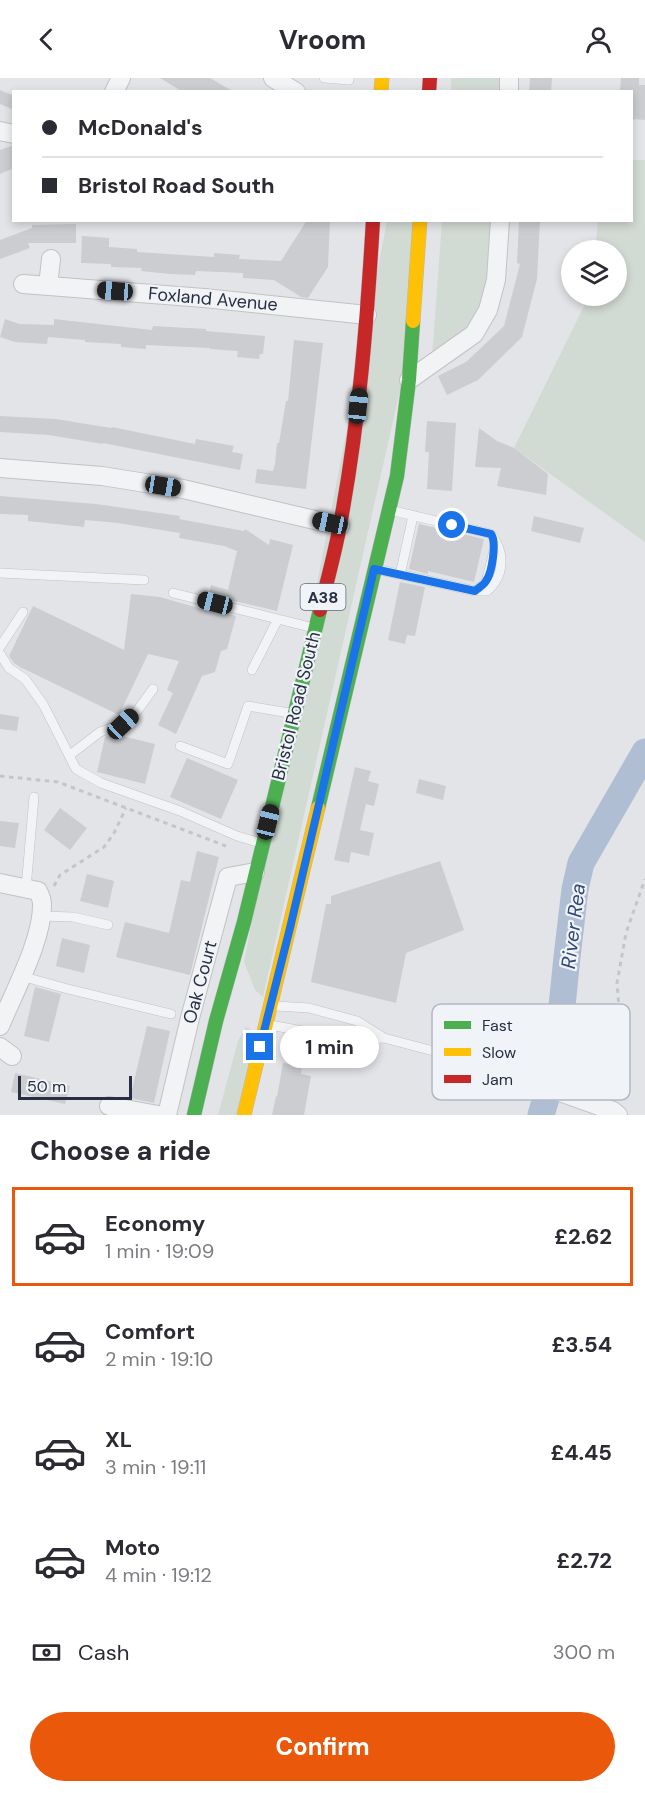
<!DOCTYPE html>
<meta charset="utf-8">
<style>
body{margin:0;font-family:"DM Sans",sans-serif;background:#f7f7f7;color:#2b2b33;height:100vh;display:flex;flex-direction:column;font-size:22px;white-space:nowrap}
*{box-sizing:border-box;margin:0}
p{font-size:20px;color:#7c7c81}
.icon{flex:none;width:33px;height:33px;fill:none;stroke:currentColor;stroke-width:2;stroke-linecap:round;stroke-linejoin:round}
.map{position:relative;height:1037px;overflow:hidden}
.drawer{display:flex;flex-direction:column;background:#fff;flex:1}
.drawer>*{flex:none}
.hud{position:absolute;left:12px;top:12px;width:621px;height:132px;border-radius:0px;box-shadow:0 3px 9px #0003;display:grid;align-content:center;height:132px;padding:0 30px;background:#fff}
.buttons{position:absolute;left:561px;top:162px;display:grid;gap:12px}
.buttons a{display:grid;place-items:center;width:66px;height:66px;border-radius:50%;background:#fff;box-shadow:0 3px 9px #0003;font-size:30px}
.scale{position:absolute;left:18px;bottom:15px;width:114px;box-sizing:border-box;padding-left:6px;border:3px solid #282f43;border-top:0;font-size:16px;line-height:21px;white-space:nowrap;color:#282f43;-webkit-text-stroke:4px #f0f3f7;paint-order:stroke}
.end{position:absolute;width:27px;height:27px;margin:-14px;border:8px solid #1a73e8;background:#fff;box-shadow:0 0 0 3px #fff}
.from{border-radius:50%}
.bubble{position:absolute;height:42px;border-radius:21px;background:#fff;box-shadow:0 3px 9px #0003;font-size:20px;font-weight:700;line-height:42px;text-align:center}
.car{position:absolute;width:18px;height:36px;margin:-18px -9px;border-radius:8px;box-shadow:0 0 4px 2px #0007;background:linear-gradient(#222 24%,#8ab4d8 0 40%,#222 0 76%,#8ab4d8 0 86%,#222 0)}
.hud b{display:flex;align-items:center;gap:21px;height:57px;font-size:22px}
.hud b+b{border-top:2px solid #e1e1e2}
.hud i{width:15px;height:15px;background:#2b2b33}
ul{padding:0;list-style:none}
li{display:flex;align-items:center;gap:18px;height:99px;margin:0 12px 9px;padding:0 18px;border:3px solid transparent;border-radius:0px}
li div{flex:1}
li b{display:block;font-size:22px}
li em{font-style:normal;font-weight:700}
li.current{border-color:#ea580c}
li>.icon{width:54px;height:54px;stroke-width:1.5}
h2{padding:0 30px;font-size:27px;line-height:72px}
.pay{display:flex;align-items:center;gap:15px;height:66px;padding:0 30px;font-size:22px}
.pay p{margin-inline-start:auto}
.cta{display:flex;gap:12px;margin-top:auto;padding:12px 30px}
.cta a{flex:1;height:69px;border-radius:36px;background:#ea580c;color:#fff;font-size:24px;font-weight:700;line-height:69px;text-align:center}
header{display:flex;justify-content:space-between;align-items:center;height:78px;padding:0 30px;background:#fff;font-size:27px;font-weight:700}
.map>svg:first-child{display:block}
</style>
<header><svg class="icon" aria-label="back" viewBox="0 0 24 24"><path d="M15 5l-7 7 7 7"/></svg>Vroom<svg class="icon" aria-label="person" viewBox="0 0 24 24"><circle cx="12" cy="8" r="4"/><path d="M4 21q1-7 8-7t8 7"/></svg></header>
<div class="map">
<svg width="645" height="1037" viewBox="0 0 645 1037">
<rect width="100%" height="100%" fill="#e3e4e8"/>
<path fill="#d2dbd3" d="M451,0H504L503,13L451,14Z
M632,82H645V464L514,370L589,218H616V172H595L598,143L632,142Z
M387,143H413L403,299L263,919L255,912L244,884Z
M442,143H495L492,201L469,254L432,279Z
M246,949L257,955L238,1037H218L238,963Z"/>
<g fill="none" stroke-linecap="round" stroke-linejoin="round">
<path stroke="#b0bed4" stroke-width="27" d="M541,1037L556,987L567,879L575,811L581,785L645,674"/>
</g>
<path fill="#cbcdd1" d="M160,0H210L234,14H183Z
M530,0H552L551,14H529Z
M621,0H639V7H645V42L632,41V14H620Z
M0,12L14,18V32L0,26Z
M14,67V90L0,96V72Z
M307,142H330L328,189L308,220L301,219L274,202L243,200V195L196,193L195,197L170,196L141,193L142,190L111,189V186L81,185L82,158L109,160V169L137,171V174L214,179V175L240,177L239,181L281,183Z
M519,142H540L537,201L522,259L478,302L447,317L438,298L466,284L504,248L520,186L517,185Z
M76,146V165H28L30,170L0,181V162L32,150V147Z
M5,241L19,246L54,247V241L152,252L153,248L206,251V253L265,258L263,276H260L259,281L237,279L238,273L210,271V270L146,267V271L121,269V266L85,264V262L48,259L47,266L15,264L0,259Z
M294,262L323,265L306,411L255,405L257,391L273,393L275,386L277,365H279L286,323H288Z
M0,338L56,341L111,350L112,349L195,366L196,361L234,368L232,374L243,376L240,392L103,365V366L49,357L0,354Z
M427,343L456,345L452,413L427,411L429,374H425Z
M479,350L497,363L514,370L548,396L546,417L497,408L501,390L475,389Z
M0,418L96,426L180,438L179,441L244,453L245,451L269,467L270,461L293,467L277,533L209,517L211,507L228,512L237,473L224,468L179,460L180,455L118,445L85,442L84,449L28,443V437L0,436Z
M534,438L584,450L580,465L531,453Z
M419,446L484,461L474,504L428,493V496L409,491Z
M400,504L425,509L415,558L407,557L405,566L388,562Z
M131,516L160,519L205,532L206,530L236,538L227,571L221,573L215,594L202,598L176,656L158,647L173,615L167,612L179,583L148,576L119,637L20,589L14,585L9,578L33,528L124,572Z
M0,636L19,639L17,653L0,651Z
M114,656L155,666L145,706L97,694L105,659Z
M187,680L238,702L221,741L170,719Z
M355,689L371,693L368,703L379,706L374,728L366,726L360,752L374,755L369,778L351,774L349,785L334,782Z
M419,701L446,708L443,722L416,715Z
M60,730L87,750L70,772L44,752Z
M0,743L19,745L15,770L0,768Z
M197,773L219,779L190,897L116,879L125,844L169,855L181,802L190,804Z
M440,783L464,852L406,875L396,925L311,904L326,826H331V818Z
M87,796L114,803L108,830L80,823Z
M62,860L90,867L84,895L56,888Z
M35,909L61,916L49,964L24,958Z
M147,948L170,953L154,1025L130,1020Z
M283,985L302,988L301,996L311,998L304,1037H272L276,1018L277,1019Z
M15,995L70,1008L65,1026L11,1014Z"/>
<g fill="none" stroke-linecap="round" stroke-linejoin="round">
<g stroke="#c1c2c6" stroke-width="10">
<path id="lane" d="M324,0L349,2V0
M380,492L475,513H487C505,498 505,474 491,456L394,433
M0,495L144,502
M400,497L413,438
M475,513L486,504L494,473V463
M173,515L310,549
M0,569L23,534
M0,576L9,590L25,601L43,626L76,691L101,705L180,733L237,758L257,764
M252,592L278,541
M180,668L228,686L248,628L289,635
M70,677L100,654L123,646L137,633L153,611
M26,810L34,719
M41,838L73,839L108,847
M21,898L64,910L171,936
M276,928L309,930L357,943L384,960L479,985
M270,947L351,962L384,960"/>
</g>
<g stroke="#c1c2c6" stroke-width="20">
<path id="street" d="M273,0L296,14
M114,14L121,0
M509,14V0
M0,53L14,56
M23,206L204,220L367,237
M48,208L51,181
M409,302L474,256L488,232L496,202L500,142
M0,390L102,398L183,411L340,448
M0,805L38,813C40,817 42,821 42,826C43,861 14,914 0,948
M0,969L12,978
M479,985L613,1033L618,1037
M109,1028L158,1037
M167,1037L190,940L228,799L255,794"/>
</g>
<g stroke="#b5b7bd" stroke-width="15">
<path id="fast" d="M318,730L397,398L409,302L413,243
M194,1037L216,943L244,844L320,532"/>
</g>
<g stroke="#b5b7bd" stroke-width="15">
<path id="slow" d="M381,14L382,0
M413,243L420,142
M244,1037L318,730"/>
</g>
<g stroke="#b5b7bd" stroke-width="15">
<path id="jam" d="M429,14L430,0
M320,532C327,503 335,475 340,447C359,346 367,244 373,142"/>
</g>
<path stroke="#c4c5ca" stroke-width="3" stroke-dasharray="4.5 4.5" stroke-linecap="butt" d="M0,698L58,704L226,768
M54,808L60,797L104,769L114,755L126,730
M623,1022L626,1014L617,905L626,855L645,801"/>
<use href="#lane" stroke="#f2f3f5" stroke-width="9"/>
<use href="#street" stroke="#f2f3f5" stroke-width="18"/>
<use href="#fast" stroke="#4caf50" stroke-width="14"/>
<use href="#slow" stroke="#ffc107" stroke-width="14"/>
<use href="#jam" stroke="#c62828" stroke-width="14"/>
</g>
<g fill="none" stroke-linecap="round" stroke-linejoin="round">
<path stroke="#1a73e8" stroke-width="8" d="M260,969L290,850L374,491L475,513C478,510 484,507 486,503C492,495 497,464 491,456L452,447"/>
</g>
<g text-anchor="middle" dominant-baseline="central" stroke-width="4.5" stroke-linejoin="round" paint-order="stroke">
<rect fill="#f0f3f7" stroke="#646a79" stroke-width="1.5" x="300.5" y="506" width="45" height="26" rx="4.5"/>
<g font-size="16" font-weight="bold" fill="#282f43">
<text x="323" y="519">A38</text>
</g>
<g font-size="18" fill="#282f43" stroke="#f0f3f7">
<text transform="translate(213 221) rotate(5)">Foxland Avenue</text>
<text transform="translate(296 628) rotate(-76)">Bristol Road South</text>
<text transform="translate(200 904) rotate(-75)">Oak Court</text>
</g>
<g font-size="20" font-style="italic" fill="#304978" stroke="#f0f3f7">
<text transform="translate(573 848) rotate(-83)">River Rea</text>
</g>
</g>
<rect x="432" y="926" width="198" height="96" rx="9" fill="#f0f3f7" stroke="#b4b8c1" stroke-width="1.5"/>
<rect x="444" y="943" width="27" height="8" fill="#4caf50"/>
<rect x="444" y="970" width="27" height="8" fill="#ffc107"/>
<rect x="444" y="997" width="27" height="8" fill="#c62828"/>
<g font-size="16" fill="#282f43">
<text x="482" y="953">Fast</text>
<text x="482" y="980">Slow</text>
<text x="482" y="1007">Jam</text>
</g>
</svg>
<div class="buttons">
<a><svg class="icon" aria-label="layers" viewBox="0 0 24 24"><path d="M12 4l9 5-9 5-9-5zM3 14l9 5 9-5"/></svg></a>
</div>
<div class="scale">50 m</div>
<i class="end from" style="left:452px;top:447px"></i>
<i class="end" style="left:260px;top:969px"></i>
<div class="bubble" style="left:280px;top:948px;width:99px">1 min</div>
<i class="car" style="left:115px;top:213px;rotate:274deg"></i>
<i class="car" style="left:358px;top:328px;rotate:6deg"></i>
<i class="car" style="left:163px;top:408px;rotate:99deg"></i>
<i class="car" style="left:330px;top:445px;rotate:282deg"></i>
<i class="car" style="left:215px;top:525px;rotate:284deg"></i>
<i class="car" style="left:123px;top:646px;rotate:47deg"></i>
<i class="car" style="left:268px;top:744px;rotate:14deg"></i>
<div class="hud">
<b><i class="from"></i>McDonald's</b>
<b><i></i>Bristol Road South</b>
</div>
</div>
<section class="drawer">
<h2>Choose a ride</h2>
<ul>
<li class="current"><svg class="icon" aria-label="car" viewBox="0 0 24 24"><path d="M5 17H2v-5l4-1 3-4h7l3 4 3 1v5h-3M9 17h6M6 11h13"/><circle cx="7" cy="17" r="2"/><circle cx="17" cy="17" r="2"/></svg><div><b>Economy</b><p>1 min · 19:09</p></div><em>£2.62</em></li>
<li><svg class="icon" aria-label="car" viewBox="0 0 24 24"><path d="M5 17H2v-5l4-1 3-4h7l3 4 3 1v5h-3M9 17h6M6 11h13"/><circle cx="7" cy="17" r="2"/><circle cx="17" cy="17" r="2"/></svg><div><b>Comfort</b><p>2 min · 19:10</p></div><em>£3.54</em></li>
<li><svg class="icon" aria-label="car" viewBox="0 0 24 24"><path d="M5 17H2v-5l4-1 3-4h7l3 4 3 1v5h-3M9 17h6M6 11h13"/><circle cx="7" cy="17" r="2"/><circle cx="17" cy="17" r="2"/></svg><div><b>XL</b><p>3 min · 19:11</p></div><em>£4.45</em></li>
<li><svg class="icon" aria-label="car" viewBox="0 0 24 24"><path d="M5 17H2v-5l4-1 3-4h7l3 4 3 1v5h-3M9 17h6M6 11h13"/><circle cx="7" cy="17" r="2"/><circle cx="17" cy="17" r="2"/></svg><div><b>Moto</b><p>4 min · 19:12</p></div><em>£2.72</em></li>
</ul>
<div class="pay"><svg class="icon" aria-label="cash" viewBox="0 0 24 24"><path d="M3 7h18v10H3z"/><circle cx="12" cy="12" r="2"/></svg>Cash<p>300 m</p></div>
<div class="cta"><a>Confirm</a></div>
</section>
